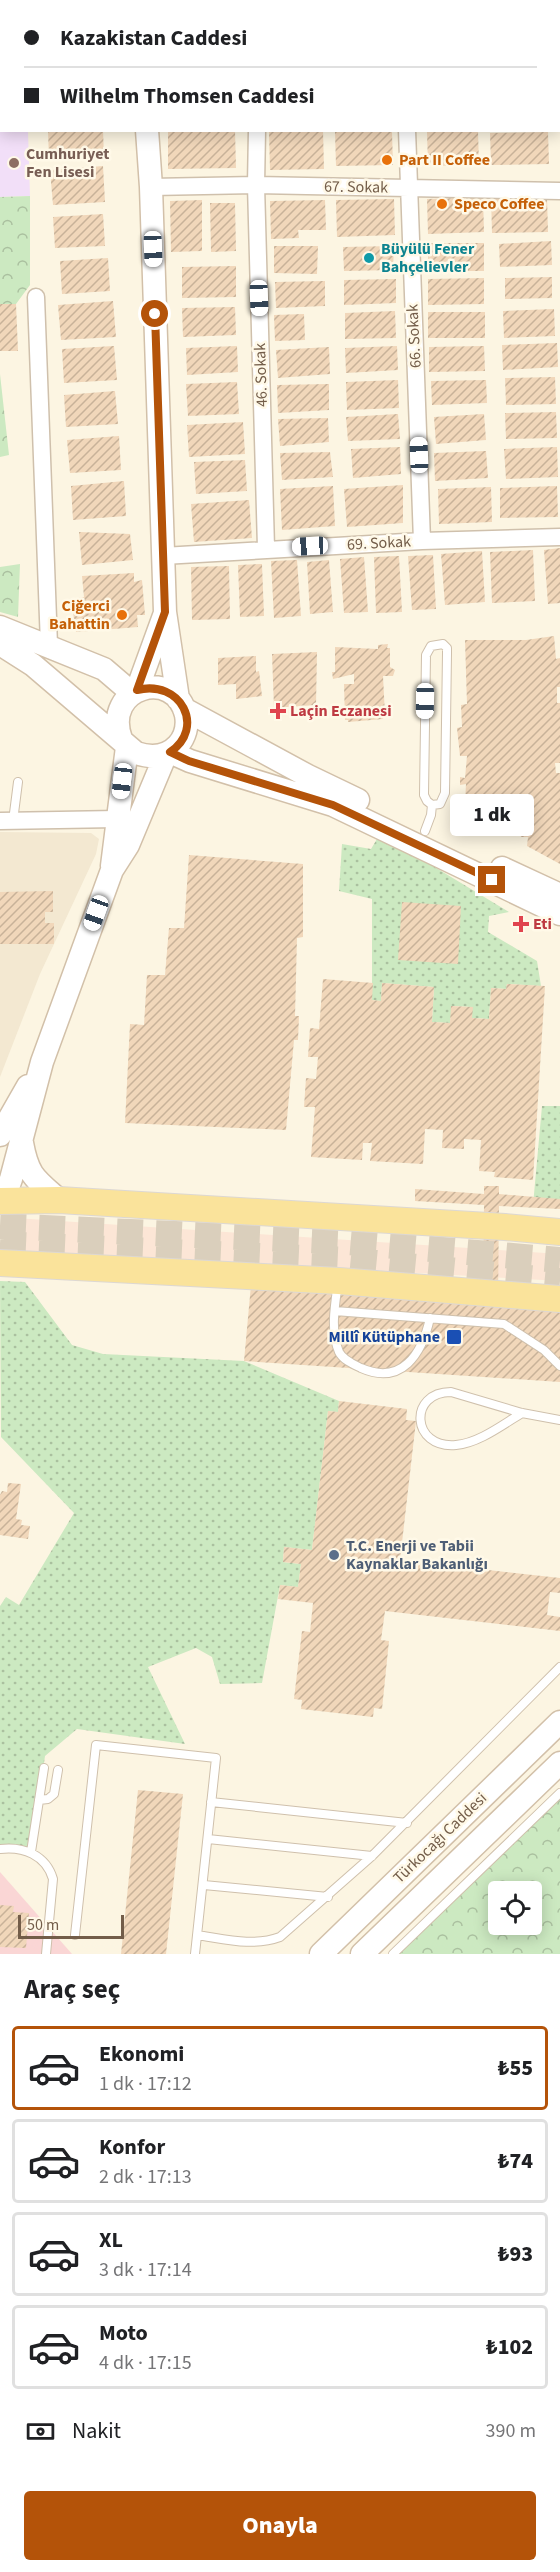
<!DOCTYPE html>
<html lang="tr">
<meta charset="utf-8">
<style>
body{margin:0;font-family:"Source Sans 3",sans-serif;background:#f2f2f2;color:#202124;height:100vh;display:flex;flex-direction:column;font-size:22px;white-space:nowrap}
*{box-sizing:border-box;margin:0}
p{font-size:20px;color:#757577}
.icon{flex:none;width:33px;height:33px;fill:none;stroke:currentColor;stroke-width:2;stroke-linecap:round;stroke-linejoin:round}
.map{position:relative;height:1954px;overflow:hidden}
.drawer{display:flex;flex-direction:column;background:#fff;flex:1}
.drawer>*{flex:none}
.top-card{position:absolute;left:0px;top:0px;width:561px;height:132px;box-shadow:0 3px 15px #0003;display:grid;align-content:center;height:132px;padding:0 24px;background:#fff}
.tools{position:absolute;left:488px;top:1881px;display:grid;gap:12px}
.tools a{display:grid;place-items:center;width:54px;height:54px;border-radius:6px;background:#fff;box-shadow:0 3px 15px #0003;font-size:30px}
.scale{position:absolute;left:18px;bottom:15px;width:106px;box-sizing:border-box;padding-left:6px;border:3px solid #735d49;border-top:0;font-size:16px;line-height:21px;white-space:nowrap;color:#735d49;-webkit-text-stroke:4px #fff9e8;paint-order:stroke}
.end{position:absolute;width:27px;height:27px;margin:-14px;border:8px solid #b45309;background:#fff;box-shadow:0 0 0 3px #fff}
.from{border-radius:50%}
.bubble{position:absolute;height:42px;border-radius:6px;background:#fff;box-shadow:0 3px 15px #0003;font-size:20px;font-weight:800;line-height:42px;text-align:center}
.car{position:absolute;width:18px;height:36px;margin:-18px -9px;border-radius:8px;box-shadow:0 0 4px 2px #0007;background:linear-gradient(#fff 24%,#345 0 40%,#fff 0 76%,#345 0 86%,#fff 0)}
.top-card b{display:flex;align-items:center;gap:21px;height:57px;font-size:22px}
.top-card b+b{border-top:2px solid #e0e0e0}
.top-card i{width:15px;height:15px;background:#202124}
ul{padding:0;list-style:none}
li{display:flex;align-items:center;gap:18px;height:84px;margin:0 12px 9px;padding:0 12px;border:3px solid #e0e0e0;border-radius:6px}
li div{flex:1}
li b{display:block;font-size:22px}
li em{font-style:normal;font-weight:800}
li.selected{border-color:#b45309}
li>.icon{width:54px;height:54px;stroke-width:1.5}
h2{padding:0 24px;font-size:27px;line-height:72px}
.pay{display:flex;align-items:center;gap:15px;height:66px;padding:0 24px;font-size:22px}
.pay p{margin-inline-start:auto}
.button{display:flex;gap:12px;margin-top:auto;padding:12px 24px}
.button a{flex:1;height:69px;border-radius:6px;background:#b45309;color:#fff;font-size:24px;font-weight:800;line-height:69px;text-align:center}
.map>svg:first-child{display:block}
</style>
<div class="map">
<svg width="560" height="1954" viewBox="0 0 560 1954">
<defs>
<pattern id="grass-dots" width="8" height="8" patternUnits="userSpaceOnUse" patternTransform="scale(1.5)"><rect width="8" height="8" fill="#cce9c1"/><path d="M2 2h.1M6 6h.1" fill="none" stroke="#aac09f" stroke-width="1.8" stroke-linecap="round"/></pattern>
<pattern id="forest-crowns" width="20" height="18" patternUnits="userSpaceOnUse" patternTransform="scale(1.5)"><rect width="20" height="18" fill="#cce9c1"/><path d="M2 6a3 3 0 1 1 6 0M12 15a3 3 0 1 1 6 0" fill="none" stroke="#aac09f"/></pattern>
<pattern id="building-hatch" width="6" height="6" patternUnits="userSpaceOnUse" patternTransform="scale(1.5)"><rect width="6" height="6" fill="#f1d7ba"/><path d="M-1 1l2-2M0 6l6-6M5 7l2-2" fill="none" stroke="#c8b299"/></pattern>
</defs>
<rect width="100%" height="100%" fill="#fcf5e2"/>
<path fill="#f3e8d1" d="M0,832L91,833L99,839L96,854L40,974L0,1077Z"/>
<path fill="#fce6d6" d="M15,1218L560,1254V1281L13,1250Z"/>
<path fill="#f2dff8" d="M0,0H25L2,2V130L28,131L30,196L0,197Z"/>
<path fill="#fad6d5" d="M0,1872L72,1954H0Z"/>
<path fill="url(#grass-dots)" d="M380,834L509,912L489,916L488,932L537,961L541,986L507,984L506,989L491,988L489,1019L472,1018V1007L452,1006L450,1023L432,1022L434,987L382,983L381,1001L372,1000V899L339,891L342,844L371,849Z
M542,1106H560V1206L533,1205Z
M0,1281L25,1282L72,1345L103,1354L244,1361L339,1401L338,1412L328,1411L312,1550L284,1547L283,1562L301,1564L298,1587L280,1585L262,1683L220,1684L212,1657L196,1648L148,1667L185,1744L77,1729L45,1756L31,1852L0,1849V1606L6,1597L19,1605L74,1513L1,1437Z"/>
<path fill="url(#forest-crowns)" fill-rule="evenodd" d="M30,196V285L16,304H0V197Z
M0,374L9,455L0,457Z
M20,564L18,617L0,612V567Z
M560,1793V1954H393ZM498,1892H531V1924H498Z"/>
<path fill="url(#building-hatch)" d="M48,130H103L104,157L49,160Z
M168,130H235L236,168L168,169Z
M323,130L324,169L270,170L269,132Z
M478,131L479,165L428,166L427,132Z
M335,132H392L393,165L336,166Z
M548,132L549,164L491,165L490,133Z
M103,166L105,202L53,205L50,170Z
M483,197L484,232L428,234L427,199Z
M491,197H547L548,232L492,233Z
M394,199L395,235L337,237L336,200Z
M202,200V251L171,252L170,201Z
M325,200L326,230H298L299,238L271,239L270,201Z
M210,203H235L236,251L211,252Z
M103,214L105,246L55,248L53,217Z
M551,241L552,265L500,267L499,244Z
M428,243H484V271H428Z
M274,246H318L317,274L274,273Z
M394,246L393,270L344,271L343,247Z
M108,258L110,291L62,294L60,261Z
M236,266V297L182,298V267Z
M552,277V298L505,299V278Z
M484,278V304L428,305V279Z
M396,279V303L344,305V280Z
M325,281V306L276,308L275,282Z
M113,301L116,337L61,340L58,305Z
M0,304H16L18,351H0Z
M235,307L236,335L183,337L182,308Z
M554,309L555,336L504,338L503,311Z
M395,311L396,338L345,339V313Z
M428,312H485V338H428Z
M304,314L305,340L275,341L274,315Z
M557,343L558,367L503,370L502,345Z
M114,346L117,380L64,383L62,349Z
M237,346L238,372L187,375L186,348Z
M397,346L398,370L346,373L345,348Z
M484,346L485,371L429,372V347Z
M329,347L330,374L278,378L276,350Z
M555,377L556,404L506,405L505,378Z
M398,380L399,408L347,410L346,382Z
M486,380L487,403L432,405L431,381Z
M237,382L239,414L188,416L186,384Z
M329,384V410L278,413L277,385Z
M115,391L118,424L66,427L64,395Z
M556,412L557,438L506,439L505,413Z
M398,414L400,439L348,441L346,417Z
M484,414L486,440L436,444L434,417Z
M328,418L329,442L280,446L278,419Z
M243,422L245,454L189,457L187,425Z
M119,436L121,470L70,473L67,440Z
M400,447L401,474L353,478L351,449Z
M557,447L558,477L506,479L504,449Z
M486,451L488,478L435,481L434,453Z
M330,452L333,477L282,480L280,453Z
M245,460L247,491L196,494L194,462Z
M124,481L126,516L73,520L71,486Z
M403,485V523L347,527L344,489Z
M333,486L335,526L282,530L280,489Z
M557,486L558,517L500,518V488Z
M491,487L492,522L439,524L438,489Z
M249,500L252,538L194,542L191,504Z
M79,532L130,534L133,560L82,565Z
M560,548V603L548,604L544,550Z
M533,550L535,601L492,603L490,552Z
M482,551L485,602L445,605L441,554Z
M433,555L436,609L412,610L408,556Z
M399,556L402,612L376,613L374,557Z
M364,557L368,612L344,613L340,559Z
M297,560L301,616L274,618L271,561Z
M329,560L333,612L310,614L307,562Z
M262,564L264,616L240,617L238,565Z
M229,566L230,619L192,620L191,567Z
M134,573V582L142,580L145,615H137L138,627L76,632L71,599L84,597L82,576Z
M554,636L556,659L560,658V687H557V703H560V763H555L556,773H560V864L527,846L528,837H521L519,830L521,805L526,806L529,800L508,801L502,819L486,815L471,820L466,814L459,813L460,799L465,803L466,784L460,785V777L465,778L467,756H460L457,728L462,727L461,705L467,704L465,640H526Z
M388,644L387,648H390V667L395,670L393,676H383L385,715L383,719L348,722V720H345L344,684H354V674L333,679L332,672H335V647L378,649V645Z
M317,652L316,705L274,708L272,654Z
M256,656V672L259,671L262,696L236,699V684L218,685V658Z
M189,855L303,864V937L297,938L295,1016H299L298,1040H294L286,1130L125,1123L130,1024L144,1025L147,975H165L169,928H184Z
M53,891V912H45V923H54V944H0V892Z
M402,902L461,906L458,964L398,960Z
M323,979L373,983L372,1000L381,1001L382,983L434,987L432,1022L450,1023L451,1006L473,1007L472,1018L489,1019L491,988L506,989L507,984L545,986L533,1180L494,1177L495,1172L479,1171L481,1140L464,1139V1149L442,1148L443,1130L425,1129L423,1164L370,1161L372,1143H363L362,1160L311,1157L315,1107H304L306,1078L316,1079L318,1057H308L310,1028L319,1029Z
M484,1186H499V1194L560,1199V1209L499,1206L498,1301L560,1306V1382L244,1361L251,1285L483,1301L484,1205L415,1201V1189L484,1194Z
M339,1401L407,1409L406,1420L416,1421L400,1560L560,1578V1593L550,1592L547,1615L560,1617V1631L385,1611L381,1640L389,1641L382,1709L374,1708L373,1717L301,1709L302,1700L294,1699L302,1631L310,1632L313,1603L278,1599L280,1585L298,1587L301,1564L283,1562L284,1547L312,1550L328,1411L338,1412Z
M8,1483L21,1484L16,1519L22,1520L21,1525L30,1526L28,1539L0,1535V1495L2,1491L7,1492Z
M138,1790L183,1794L166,1954H121Z
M0,1905L14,1906L13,1912L29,1913L26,1948L0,1947Z"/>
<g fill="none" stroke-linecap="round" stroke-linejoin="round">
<path stroke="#dacfbc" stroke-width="26" stroke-dasharray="26 13" stroke-linecap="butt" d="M0,1226L348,1242L560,1260
M0,1244L347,1260L560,1281"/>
<g stroke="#cfc0ac" stroke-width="10">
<path id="service" d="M443,644L447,648V653L445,793L440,804L432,805L427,801L424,795L426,655L431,646Z
M13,821L18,782
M425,831L431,815L432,805
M338,1283C335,1304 330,1331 339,1352C343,1360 353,1364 361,1368C402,1386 422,1354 430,1318
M335,1311L504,1324L544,1350L560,1366
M522,1413C502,1425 479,1443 456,1445C411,1449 408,1392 451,1392L522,1413L560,1420
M39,1800L48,1799L54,1794L58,1770
M211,1802L407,1823
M208,1839L372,1856
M0,1849C23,1846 46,1855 53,1879L46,1954
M31,1852L44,1768
M204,1885L328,1897
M75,1935L96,1745L216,1758L195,1954
M197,1935C225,1939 253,1947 280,1937L372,1856L560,1667
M393,1954L560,1793"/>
</g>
<g stroke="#cfc0ac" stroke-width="19">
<path id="minor" d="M406,0V2
M258,2V0
M257,130L256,185L266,548
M407,130L422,541
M151,187L256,185L560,191
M36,297L49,645
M163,556L422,541L560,537
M0,821L117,819"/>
</g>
<g stroke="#d2c0a9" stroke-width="25">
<path id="secondary" d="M137,0L138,2
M147,130L151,187L165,612L178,699
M0,627L104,669L132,693
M0,644L33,665L136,753C151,758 166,758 178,745C185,737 188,726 186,715C175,667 102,686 121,739
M137,690L165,613
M184,709L308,776L358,800
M170,752L190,761L333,805L560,914
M112,866L127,747
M502,868L560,895
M0,1135L28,1086
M22,1143C28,1176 35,1179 59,1200
M3,1201L11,1179L42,1062L112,870L128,845L166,754
M321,1954L560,1722
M362,1954L560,1763"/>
</g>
<g stroke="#ddd8d3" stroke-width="28">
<path id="primary" d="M0,1201L59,1200L505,1227L560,1232
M0,1263L339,1281L560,1299"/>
</g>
<use href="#service" stroke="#fff" stroke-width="8"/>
<use href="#minor" stroke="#fff" stroke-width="16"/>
<use href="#secondary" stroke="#fff" stroke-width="22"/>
<use href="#primary" stroke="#fae39b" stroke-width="26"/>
</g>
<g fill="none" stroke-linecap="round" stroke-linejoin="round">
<path stroke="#b45309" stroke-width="8" d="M155,314L165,612L137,690C181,679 206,728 170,752L189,761L333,805L492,880"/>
</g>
<g fill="#e8710a" stroke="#fff9e8" stroke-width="2">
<circle cx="387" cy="160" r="6"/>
<circle cx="442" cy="204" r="6"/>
<circle cx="122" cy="615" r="6"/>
</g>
<circle fill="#8d6e63" stroke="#fff9e8" stroke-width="2" cx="14" cy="163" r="6"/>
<circle fill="#0f9aa8" stroke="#fff9e8" stroke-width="2" cx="369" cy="258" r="6"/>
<g fill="#e0444e" stroke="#fff9e8" stroke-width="2">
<path d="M275 702h6v6h6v6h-6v6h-6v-6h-6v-6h6z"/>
<path d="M518 915h6v6h6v6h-6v6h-6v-6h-6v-6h6z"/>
</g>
<rect fill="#1a4fb4" stroke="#fff9e8" stroke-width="2" x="446" y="1329" width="16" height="16" rx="3"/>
<circle fill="#5c6f8a" stroke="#fff9e8" stroke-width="2" cx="334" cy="1555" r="6"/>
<g text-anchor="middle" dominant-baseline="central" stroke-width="5" stroke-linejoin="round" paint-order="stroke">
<g font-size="16" font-weight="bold" fill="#785e54" stroke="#fff9e8" text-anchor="start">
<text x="26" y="154">Cumhuriyet<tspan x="26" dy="18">Fen Lisesi</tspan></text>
</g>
<g font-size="16" font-weight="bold" fill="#c56008" stroke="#fff9e8" text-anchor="start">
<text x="399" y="160">Part II Coffee</text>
<text x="454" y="204">Speco Coffee</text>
<text x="110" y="606" text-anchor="end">Ciğerci<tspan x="110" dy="18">Bahattin</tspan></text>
</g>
<g font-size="16" fill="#735d49" stroke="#fff9e8">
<text transform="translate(356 187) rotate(1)">67. Sokak</text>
<text transform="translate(414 336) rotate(-93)">66. Sokak</text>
<text transform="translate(261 375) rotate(-92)">46. Sokak</text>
<text transform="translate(379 543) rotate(-3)">69. Sokak</text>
<text transform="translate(440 1838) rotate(-44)">Türkocağı Caddesi</text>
</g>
<g font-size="16" font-weight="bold" fill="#0d838f" stroke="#fff9e8" text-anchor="start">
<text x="381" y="249">Büyülü Fener<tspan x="381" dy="18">Bahçelievler</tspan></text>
</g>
<g font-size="16" font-weight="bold" fill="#be3a42" stroke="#fff9e8" text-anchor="start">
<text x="290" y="711">Laçin Eczanesi</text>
<text x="533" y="924">Eti</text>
</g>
<g font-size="16" font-weight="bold" fill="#164399" stroke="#fff9e8" text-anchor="end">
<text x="440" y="1337">Millî Kütüphane</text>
</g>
<g font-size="16" font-weight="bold" fill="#4e5e75" stroke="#fff9e8" text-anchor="start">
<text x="346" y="1546">T.C. Enerji ve Tabii<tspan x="346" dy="18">Kaynaklar Bakanlığı</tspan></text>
</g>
</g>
</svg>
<div class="tools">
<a><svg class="icon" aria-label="locate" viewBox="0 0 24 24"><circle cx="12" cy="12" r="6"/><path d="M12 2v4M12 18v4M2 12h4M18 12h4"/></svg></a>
</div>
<div class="scale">50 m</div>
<i class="end from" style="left:155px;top:314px"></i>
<i class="end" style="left:492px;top:880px"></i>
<div class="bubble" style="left:450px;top:794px;width:84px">1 dk</div>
<i class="car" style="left:153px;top:249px;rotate:178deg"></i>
<i class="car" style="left:259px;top:298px;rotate:178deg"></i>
<i class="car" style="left:419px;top:455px;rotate:358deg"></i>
<i class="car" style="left:310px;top:546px;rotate:267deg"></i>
<i class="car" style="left:425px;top:701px;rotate:181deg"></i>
<i class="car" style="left:122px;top:781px;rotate:187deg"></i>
<i class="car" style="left:96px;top:913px;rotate:200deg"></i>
<div class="top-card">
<b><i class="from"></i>Kazakistan Caddesi</b>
<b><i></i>Wilhelm Thomsen Caddesi</b>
</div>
</div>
<section class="drawer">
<h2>Araç seç</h2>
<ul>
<li class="selected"><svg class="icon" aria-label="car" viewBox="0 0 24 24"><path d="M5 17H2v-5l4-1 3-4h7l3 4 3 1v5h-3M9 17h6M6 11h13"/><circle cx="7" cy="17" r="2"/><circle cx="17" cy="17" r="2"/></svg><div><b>Ekonomi</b><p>1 dk · 17:12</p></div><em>₺55</em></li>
<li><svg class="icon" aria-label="car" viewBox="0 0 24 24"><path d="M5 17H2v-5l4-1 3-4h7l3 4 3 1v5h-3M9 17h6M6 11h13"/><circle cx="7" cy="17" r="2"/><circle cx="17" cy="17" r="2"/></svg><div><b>Konfor</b><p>2 dk · 17:13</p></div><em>₺74</em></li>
<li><svg class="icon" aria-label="car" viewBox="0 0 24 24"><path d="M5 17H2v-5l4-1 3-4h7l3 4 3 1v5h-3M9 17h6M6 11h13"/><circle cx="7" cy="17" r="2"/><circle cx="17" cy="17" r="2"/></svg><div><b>XL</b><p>3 dk · 17:14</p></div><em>₺93</em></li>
<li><svg class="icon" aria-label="car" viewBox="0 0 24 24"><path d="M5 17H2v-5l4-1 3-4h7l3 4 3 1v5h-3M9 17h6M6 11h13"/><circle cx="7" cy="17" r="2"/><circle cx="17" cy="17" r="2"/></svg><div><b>Moto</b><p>4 dk · 17:15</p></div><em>₺102</em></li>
</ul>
<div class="pay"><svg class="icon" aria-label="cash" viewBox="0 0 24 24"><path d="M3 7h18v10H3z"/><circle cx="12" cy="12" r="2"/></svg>Nakit<p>390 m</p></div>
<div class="button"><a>Onayla</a></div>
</section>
